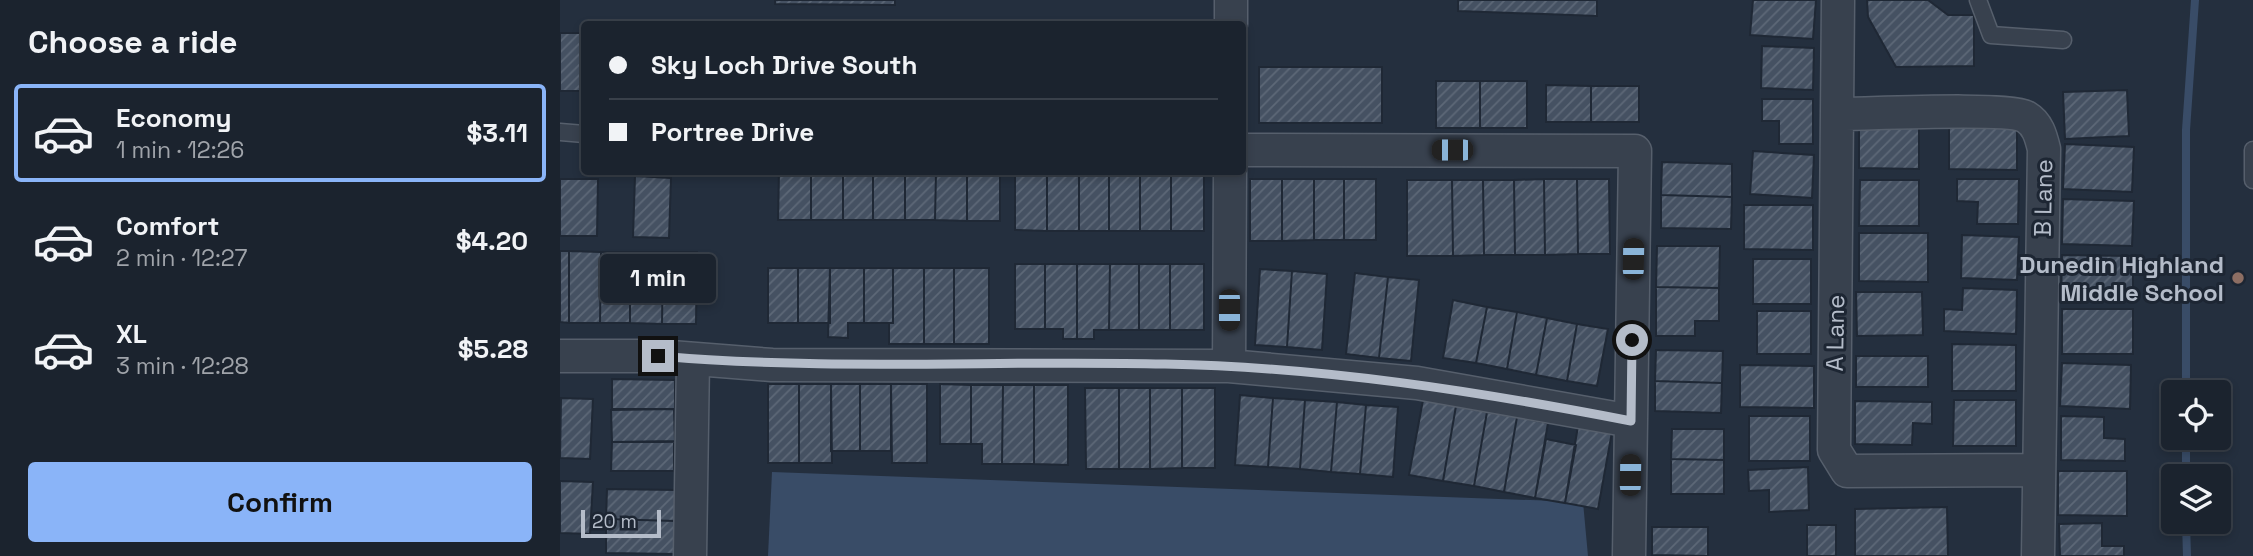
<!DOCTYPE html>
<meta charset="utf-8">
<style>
body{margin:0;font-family:"Space Grotesk",sans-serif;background:#242b36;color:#f1f3f6;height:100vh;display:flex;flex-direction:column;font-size:26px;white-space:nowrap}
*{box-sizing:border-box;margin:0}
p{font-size:23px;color:#a0a4aa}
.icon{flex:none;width:38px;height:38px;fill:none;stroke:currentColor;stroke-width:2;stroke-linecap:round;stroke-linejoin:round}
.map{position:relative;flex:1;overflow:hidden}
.details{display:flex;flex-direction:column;background:#1b232e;width:560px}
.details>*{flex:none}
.guide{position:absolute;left:21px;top:21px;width:665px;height:154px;border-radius:7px;box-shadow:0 4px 10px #0003,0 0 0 2px #39404a;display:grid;align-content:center;height:154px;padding:0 28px;background:#1b232e}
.fabs{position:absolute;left:1601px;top:380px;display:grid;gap:14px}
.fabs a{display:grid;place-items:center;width:70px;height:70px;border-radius:7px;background:#1b232e;box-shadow:0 4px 10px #0003,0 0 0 2px #39404a;font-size:35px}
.scale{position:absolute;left:21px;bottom:18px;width:80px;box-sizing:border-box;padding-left:7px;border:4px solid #b4bcc9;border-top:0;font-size:19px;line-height:24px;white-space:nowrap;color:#b4bcc9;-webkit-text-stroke:5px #1d2633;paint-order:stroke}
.end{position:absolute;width:32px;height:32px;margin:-16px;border:9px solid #b4bcc9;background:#111;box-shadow:0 0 0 4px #111}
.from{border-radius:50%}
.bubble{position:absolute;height:49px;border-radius:7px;background:#1b232e;box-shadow:0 4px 10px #0003,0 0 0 2px #39404a;font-size:23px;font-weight:800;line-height:49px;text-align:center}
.car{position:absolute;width:21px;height:42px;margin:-21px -10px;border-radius:9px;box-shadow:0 0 5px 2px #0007;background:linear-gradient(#222 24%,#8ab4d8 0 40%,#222 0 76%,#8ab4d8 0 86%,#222 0)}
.guide b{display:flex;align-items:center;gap:24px;height:66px;font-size:26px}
.guide b+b{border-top:2px solid #39404a}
.guide i{width:18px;height:18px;background:#f1f3f6}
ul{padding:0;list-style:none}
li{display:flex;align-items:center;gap:21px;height:98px;margin:0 14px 10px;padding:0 14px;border:4px solid transparent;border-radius:7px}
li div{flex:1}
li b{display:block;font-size:26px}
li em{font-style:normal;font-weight:800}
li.on{border-color:#8ab4f8}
li>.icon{width:63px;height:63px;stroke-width:1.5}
h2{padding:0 28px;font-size:32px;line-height:84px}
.button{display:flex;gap:14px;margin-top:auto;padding:14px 28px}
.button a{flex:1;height:80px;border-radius:7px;background:#8ab4f8;color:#111;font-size:28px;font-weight:800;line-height:80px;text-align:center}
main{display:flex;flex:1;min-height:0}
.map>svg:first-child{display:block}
</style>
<main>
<section class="details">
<h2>Choose a ride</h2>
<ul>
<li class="on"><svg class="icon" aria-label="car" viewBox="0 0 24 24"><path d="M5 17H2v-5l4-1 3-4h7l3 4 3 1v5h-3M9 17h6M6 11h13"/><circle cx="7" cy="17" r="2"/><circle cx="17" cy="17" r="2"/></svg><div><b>Economy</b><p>1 min · 12:26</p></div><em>$3.11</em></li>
<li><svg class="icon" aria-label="car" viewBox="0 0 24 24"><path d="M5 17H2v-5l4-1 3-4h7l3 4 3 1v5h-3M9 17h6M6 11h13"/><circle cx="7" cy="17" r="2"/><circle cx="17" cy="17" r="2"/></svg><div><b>Comfort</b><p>2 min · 12:27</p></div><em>$4.20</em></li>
<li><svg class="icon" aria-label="car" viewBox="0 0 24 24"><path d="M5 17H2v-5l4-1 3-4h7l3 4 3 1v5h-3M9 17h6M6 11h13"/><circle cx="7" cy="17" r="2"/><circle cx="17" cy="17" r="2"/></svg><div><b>XL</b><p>3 min · 12:28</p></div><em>$5.28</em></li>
</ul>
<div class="button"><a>Confirm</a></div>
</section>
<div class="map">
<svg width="1693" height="556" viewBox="0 0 1693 556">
<defs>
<pattern id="building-hatch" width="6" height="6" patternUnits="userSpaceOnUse" patternTransform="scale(1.75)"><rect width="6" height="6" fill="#455162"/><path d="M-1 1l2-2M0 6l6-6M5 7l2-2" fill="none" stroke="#5d6877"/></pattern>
</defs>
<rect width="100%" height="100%" fill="#242f3e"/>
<path fill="#394c67" d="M212,472L1023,502L1028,556H208Z"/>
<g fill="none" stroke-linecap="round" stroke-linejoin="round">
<path stroke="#394c67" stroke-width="8" d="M1626,392V130L1635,0
M1626,438V476
M1626,522L1627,556"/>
</g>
<path fill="url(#building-hatch)" stroke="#1f2835" stroke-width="2" d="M215,0H335V5L215,4Z
M898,0H1037V16L898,11Z
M1193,0H1256L1253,39L1190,35Z
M1307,0H1368L1388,15H1414V66L1336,67L1308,17Z
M0,33H24V91H0Z
M1202,46L1254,48L1253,90L1201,88Z
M699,67H822V123H699Z
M876,81H920V128H876Z
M920,81H967V128H920Z
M986,85L1031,86V122H986Z
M1031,86H1079V122H1031Z
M1567,90L1569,136L1505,139L1503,92Z
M1202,99H1253V144H1219V121H1202Z
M1389,123H1457V170L1389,169Z
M1299,124H1359V169L1299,168Z
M1505,144L1574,147L1572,192L1503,189Z
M1193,151L1254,155L1252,198L1190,194Z
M1102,162L1172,164V197L1101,195Z
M219,172H251V220H218Z
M251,172H283V220H251Z
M283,172H313V220H283Z
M313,172H345V220H313Z
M345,172H376L375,220H345Z
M376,172H407V221L375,220Z
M407,172H440V221H407Z
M455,172H487V231L455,230Z
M487,172H519V231H487Z
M519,172H549V231H519Z
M549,172H580V231H549Z
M580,172H611V231H580Z
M611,172H644V231H611Z
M75,176L111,178L109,238L73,237Z
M0,179H38L37,236H0Z
M690,179H722V241H690Z
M722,179H754V240L722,241Z
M754,179H784V240H754Z
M784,179H816V240H784Z
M984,179H1017L1018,254L985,255Z
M984,179L985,255H955L954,180Z
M1017,179H1049L1050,254H1018Z
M1397,179H1459L1458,224H1417L1418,202L1397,201Z
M847,180H892L893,256H847Z
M892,180H923L924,255L893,256Z
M923,180H954L955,255H924Z
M1300,180H1359V226H1299Z
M1101,195L1172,197L1171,229L1101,228Z
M1503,199L1574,201L1572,246L1502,244Z
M1184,205H1253V250L1184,249Z
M1299,233H1368V282L1299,281Z
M1402,235L1459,237L1457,280L1401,278Z
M1097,246H1160L1159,288L1096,287Z
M0,251H9V323L0,322Z
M9,251L41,252L40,323H9Z
M41,252H70V323H40Z
M70,252H103L102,324L70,323Z
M103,252H137L136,324H102Z
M1502,255L1573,256V301L1501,300Z
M1193,259H1251V304H1193Z
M455,264H485V329H455Z
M485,264H517V339H503V329H485Z
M517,264H550L549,330H534V339H517Z
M550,264H579V330H549Z
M579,264H610V330H579Z
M610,264H644V330H610Z
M208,268H238V323H208Z
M238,268H270V323H238Z
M270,268H304V323H288V338L268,337Z
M304,268H333V323H304Z
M333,268H364V344H329V323H333Z
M364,268H394V344H364Z
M394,268H429V344H394Z
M700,269L732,271L727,347L695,345Z
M732,271L767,274L762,350L727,347Z
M795,273L828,277L819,358L786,354Z
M828,277L859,280L851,361L819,358Z
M1096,287L1159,288V321H1135V336H1096Z
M1403,288L1457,290L1456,334L1384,331V309L1402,310Z
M1296,292H1362L1363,335L1297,336Z
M893,300L927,307L916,363L883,358Z
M927,307L957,312L947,369L916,363Z
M1502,309H1573V354H1502Z
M1197,311H1251V354H1197Z
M957,312L987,318L976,375L947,369Z
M987,318L1017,324L1007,381L976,375Z
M1017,324L1048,329L1037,386L1007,381Z
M1392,344L1456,345V391H1392Z
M1096,350L1163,351L1162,383L1095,381Z
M1296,356H1368V387H1296Z
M1502,363L1571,365L1570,409L1500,406Z
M1180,365L1254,366V408L1180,407Z
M52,379L115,380V409H52Z
M1095,381L1162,383L1161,413L1095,411Z
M208,384H239V463H208Z
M239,384H271L272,463H239Z
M271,384H300V451H271Z
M300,384H331V451H300Z
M331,384H367V463H332Z
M380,384L411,385V444H380Z
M411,385H443L442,464H422V444H411Z
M443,385H474V464H442Z
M474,385H508V465L474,464Z
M525,388H559V469H526Z
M559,388H590V469H559Z
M590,388H622V468L590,469Z
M622,388H655V468H622Z
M680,395L713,398L708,467L675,465Z
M1,398L33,399L30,459L0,458Z
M713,398L745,400L740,469L708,467Z
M745,400L777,402L771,472L740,469Z
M863,400L896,406L883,481L849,475Z
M1394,400H1456V446H1393Z
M1295,401L1372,402V424L1353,423L1352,445L1295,444Z
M777,402L806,405L800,474L771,472Z
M806,405L838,407L833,477L800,474Z
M896,406L927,412L914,486L883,481Z
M114,409L115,441L52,442L51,410Z
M927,412L957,417L944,492L914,486Z
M1189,416H1250V461H1189Z
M1501,416L1544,417V438L1565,439V461L1501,460Z
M957,417L988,423L975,498L944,492Z
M1018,426L1052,432L1038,509L1005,503Z
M1112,429H1164V460L1111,459Z
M986,439L1016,445L1005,503L975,498Z
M52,442H114V471H51Z
M1111,459L1164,460V494H1111Z
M1248,467L1249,510L1209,512V490L1189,491L1188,470Z
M1498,471H1567V516L1498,515Z
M0,481L33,482L30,534L0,533Z
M47,489L116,490L115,521L46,519Z
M1387,507L1388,556H1295V509Z
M46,519L115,521V554L46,553Z
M1542,523V546H1564V556H1500L1499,524Z
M1247,525H1276V556H1247Z
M1092,527H1148V556L1092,555Z"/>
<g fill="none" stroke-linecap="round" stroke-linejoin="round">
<g stroke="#565f6c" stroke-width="19">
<path id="lane" d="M1418,0L1431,35L1503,40
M0,132L24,134
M1693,150V180"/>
</g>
<g stroke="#565f6c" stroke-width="35">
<path id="street" d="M1278,0L1274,450L1287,471L1479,470
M671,24V0
M1278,114C1308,114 1449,107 1466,117C1478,124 1481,137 1484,149L1478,556
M682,150L1075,151L1069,556
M0,356H98L212,365L669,366L857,383L1071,421
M669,366L670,172
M130,556L133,359"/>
</g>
<use href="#lane" stroke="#38414e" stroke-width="16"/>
<use href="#street" stroke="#38414e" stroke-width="32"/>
</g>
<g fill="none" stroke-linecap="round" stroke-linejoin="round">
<path stroke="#b4bcc9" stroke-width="9" d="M98,356C267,371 436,360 605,364C763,367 916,391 1071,421L1072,340"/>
</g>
<circle fill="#8d6e63" stroke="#1d2633" stroke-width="2.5" cx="1678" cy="278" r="7"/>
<g text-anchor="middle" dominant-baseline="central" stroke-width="6" stroke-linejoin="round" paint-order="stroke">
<g font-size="24" fill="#b4bcc9" stroke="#1d2633">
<text transform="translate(1483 198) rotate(-89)">B Lane</text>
<text transform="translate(1275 333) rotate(-89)">A Lane</text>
</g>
<g font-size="24" font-weight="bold" fill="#b4bcc9" stroke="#1d2633" text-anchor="end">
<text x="1664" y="264">Dunedin Highland<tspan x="1664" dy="28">Middle School</tspan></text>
</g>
</g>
</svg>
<div class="fabs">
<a><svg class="icon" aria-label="locate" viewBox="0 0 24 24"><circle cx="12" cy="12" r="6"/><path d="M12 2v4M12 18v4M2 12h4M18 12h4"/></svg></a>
<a><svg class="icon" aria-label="layers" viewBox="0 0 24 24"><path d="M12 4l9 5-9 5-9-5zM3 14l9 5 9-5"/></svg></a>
</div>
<div class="scale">20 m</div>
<i class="end from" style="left:1072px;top:340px"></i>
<i class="end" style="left:98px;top:356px"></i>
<div class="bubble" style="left:40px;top:254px;width:116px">1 min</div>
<i class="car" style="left:892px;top:150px;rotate:270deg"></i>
<i class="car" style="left:1073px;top:259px;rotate:1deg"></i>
<i class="car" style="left:669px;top:310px;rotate:180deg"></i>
<i class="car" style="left:1070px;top:475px;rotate:1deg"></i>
<div class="guide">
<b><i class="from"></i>Sky Loch Drive South</b>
<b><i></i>Portree Drive</b>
</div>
</div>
</main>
